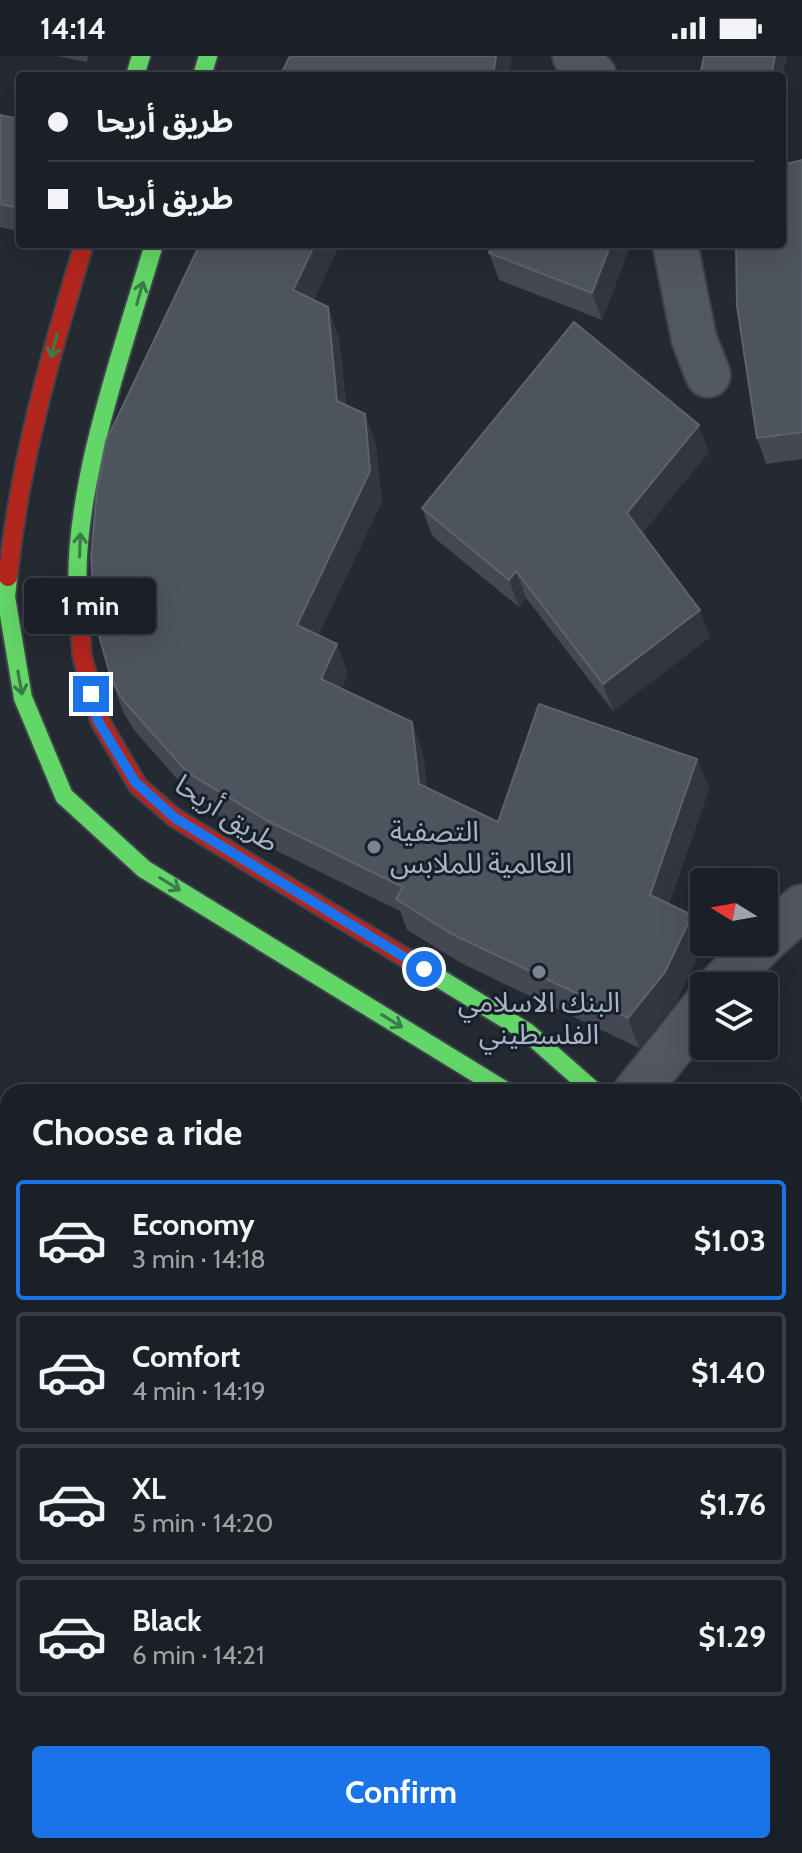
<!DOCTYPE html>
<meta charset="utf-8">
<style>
body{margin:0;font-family:Cabin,"Noto Sans Arabic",sans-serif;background:#282c32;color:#f1f3f6;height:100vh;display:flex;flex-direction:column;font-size:30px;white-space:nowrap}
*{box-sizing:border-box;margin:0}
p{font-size:26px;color:#a0a2a7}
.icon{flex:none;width:44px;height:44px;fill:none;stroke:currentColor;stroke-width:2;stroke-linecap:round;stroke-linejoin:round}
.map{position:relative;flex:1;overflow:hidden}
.panel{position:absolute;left:0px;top:1028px;width:802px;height:770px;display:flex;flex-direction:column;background:#1b1f26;border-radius:24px 24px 0 0;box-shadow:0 8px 32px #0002,0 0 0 2px #393d43}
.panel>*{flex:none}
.banner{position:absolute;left:16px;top:16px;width:770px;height:176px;border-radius:8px;box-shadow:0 8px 32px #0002,0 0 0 2px #393d43;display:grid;align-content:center;height:176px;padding:0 32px;background:#1b1f26}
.needle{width:52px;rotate:281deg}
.fabs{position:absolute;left:690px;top:812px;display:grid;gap:16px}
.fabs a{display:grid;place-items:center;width:88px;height:88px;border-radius:8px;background:#1b1f26;box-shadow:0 8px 32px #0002,0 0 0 2px #393d43;font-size:40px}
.end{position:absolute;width:36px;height:36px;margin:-18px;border:10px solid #1a73e8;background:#fff;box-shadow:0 0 0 4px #fff}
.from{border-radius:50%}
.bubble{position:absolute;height:56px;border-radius:8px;background:#1b1f26;box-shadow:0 8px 32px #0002,0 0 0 2px #393d43;font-size:26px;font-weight:800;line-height:56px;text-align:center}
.banner b{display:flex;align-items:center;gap:28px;height:76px;font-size:30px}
.banner b+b{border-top:2px solid #393d43}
.banner i{width:20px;height:20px;background:#f1f3f6}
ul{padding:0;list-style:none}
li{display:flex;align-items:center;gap:24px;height:120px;margin:0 16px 12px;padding:0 16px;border:4px solid #393d43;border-radius:8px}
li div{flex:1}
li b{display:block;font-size:30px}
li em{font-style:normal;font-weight:800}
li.active{border-color:#1a73e8}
li>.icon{width:72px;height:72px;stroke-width:1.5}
h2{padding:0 32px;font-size:36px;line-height:96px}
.button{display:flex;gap:16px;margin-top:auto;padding:16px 32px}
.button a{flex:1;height:92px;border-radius:8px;background:#1a73e8;color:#fff;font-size:32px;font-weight:800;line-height:92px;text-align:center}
.status{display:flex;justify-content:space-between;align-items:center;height:56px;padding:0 40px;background:#1b1f26;direction:ltr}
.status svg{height:22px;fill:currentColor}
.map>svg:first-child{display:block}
</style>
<div class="status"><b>14:14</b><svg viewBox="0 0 49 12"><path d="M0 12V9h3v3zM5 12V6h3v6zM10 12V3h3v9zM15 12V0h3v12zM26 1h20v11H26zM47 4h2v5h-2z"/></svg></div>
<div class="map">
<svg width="802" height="1797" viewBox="0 0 802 1797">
<rect width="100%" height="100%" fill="#242932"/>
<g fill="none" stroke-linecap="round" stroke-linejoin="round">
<g stroke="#40434b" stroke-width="48">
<path id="street" d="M575,0L594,20
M675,188L694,283L708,319
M764,885L802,851
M720,930L763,886
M636,1036L704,951"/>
</g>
<g stroke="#40434b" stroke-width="22">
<path id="fast" d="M135,20L141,0
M202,20L208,0
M8,521L6,541L23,642L64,740L144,813L507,1036
M78,541C71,435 124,290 154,188
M419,910L527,976L595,1036
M794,1555L802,1586"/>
</g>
<g stroke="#40434b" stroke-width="22">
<path id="jam" d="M8,521C19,407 51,297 84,188
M78,541L82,600L100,665L138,730L175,762L419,910
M794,1205L802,1209
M780,1790L781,1797"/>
</g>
<use href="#street" stroke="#525860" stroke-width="44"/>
<use href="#fast" stroke="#63d668" stroke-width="18"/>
<use href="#jam" stroke="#b3261e" stroke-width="18"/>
</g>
<path fill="#434851" d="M57,0H88L87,6Z
M0,59L20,63V176L0,171Z
M802,104V403L766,408L757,382Z
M340,188L313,245L328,251L339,282L346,349L365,358L376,389L382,446L318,579L337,588L348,619L341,633L412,666L423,697L427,732L498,766L697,703L709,733L669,848L703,890L676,946L639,992L463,908L407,874L400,855L279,796L198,747L134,674L123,656L112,625Z
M492,188H631L602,264L499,224L489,197Z
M709,396L642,477L710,581L613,655L526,542L519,551L432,480L422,452Z
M0,1191L8,1194V1330L0,1327Z
M802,1267V1401L794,1379V1282Z
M0,1448L8,1449V1625L0,1624Z
M8,1683V1786L0,1784V1715L3,1716Z
M34,1790H152L151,1797H74Z"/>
<path fill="#32373f" d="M496,0H512L509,20H493Z
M775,0H787L782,24V20H771Z
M315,188H340L304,265L293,234Z
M611,188H631L602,264L592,237Z
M328,251L339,282L348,375L337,345Z
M365,358L376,389L382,446L308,599L297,569Z
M699,369L709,396L637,484L627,457Z
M516,515L526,542L519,551L509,524Z
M700,554L710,581L613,655L603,628Z
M337,588L348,619L332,653L321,623Z
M412,666L423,697L430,758L419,728Z
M697,703L709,733L661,870L650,839Z
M692,859L703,890L676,946L639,992L628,962Z
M142,1790H152L151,1797H144Z"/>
<path fill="#4e545d" stroke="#5d636e" stroke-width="2" d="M290,0H496L493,20H280Z
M704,0H775L771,20H700Z
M0,59L20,63V152L0,148Z
M802,104V376L757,382L737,250L736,188H782V109Z
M200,188H315L293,234L328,251L337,345L365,358L370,415L297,569L337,588L321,623L412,666L419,728L498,766L539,648L697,703L650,839L692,859L665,916L628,962L452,878L396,843L403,831L268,765L187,716L123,644L112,625L95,566L91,501L97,434L106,385Z
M492,188H611L592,237L489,197Z
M574,266L699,369L627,457L700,554L603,628L516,515L509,524L422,452Z
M0,1191L8,1194V1313L0,1310Z
M802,1267V1371H794V1282Z
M0,1448L8,1449V1600L0,1599Z
M8,1683V1761L0,1760V1715L3,1716Z"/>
<defs><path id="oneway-shaft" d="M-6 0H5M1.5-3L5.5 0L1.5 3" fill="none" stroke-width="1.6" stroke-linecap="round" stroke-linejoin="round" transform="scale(2)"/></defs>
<g stroke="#3d7a4a">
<use href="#oneway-shaft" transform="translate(140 237) rotate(-74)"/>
<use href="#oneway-shaft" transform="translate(54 290) rotate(104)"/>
<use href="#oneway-shaft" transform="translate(80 489) rotate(-88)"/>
<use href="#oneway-shaft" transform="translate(20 627) rotate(80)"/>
<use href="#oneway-shaft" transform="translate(170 828) rotate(32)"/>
<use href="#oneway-shaft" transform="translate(392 965) rotate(32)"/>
</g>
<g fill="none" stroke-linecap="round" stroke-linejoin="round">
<path stroke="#1a73e8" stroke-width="10" d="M91,638L98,665L135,726L175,762L424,913"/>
</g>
<g fill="#7c8392" stroke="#171f2c" stroke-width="3">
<circle cx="374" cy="791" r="8"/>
<circle cx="539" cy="916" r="8"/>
</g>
<g text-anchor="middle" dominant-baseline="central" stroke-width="6" stroke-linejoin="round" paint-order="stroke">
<g font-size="28" fill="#abb4c5" stroke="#171f2c">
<text transform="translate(227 757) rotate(33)">طريق أريحا</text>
</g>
<g font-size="28" fill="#abb4c5" stroke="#171f2c" text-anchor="start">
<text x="390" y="775">التصفية<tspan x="390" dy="32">العالمية للملابس</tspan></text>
<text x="539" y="946" text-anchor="middle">البنك الاسلامي<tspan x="539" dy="32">الفلسطيني</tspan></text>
</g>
</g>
</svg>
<div class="fabs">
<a><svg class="needle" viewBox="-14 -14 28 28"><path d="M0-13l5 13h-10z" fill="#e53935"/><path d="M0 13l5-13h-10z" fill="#a0a2a7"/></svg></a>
<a><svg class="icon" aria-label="layers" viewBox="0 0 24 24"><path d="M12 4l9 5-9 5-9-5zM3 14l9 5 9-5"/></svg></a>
</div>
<i class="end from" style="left:424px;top:913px"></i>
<i class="end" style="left:91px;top:638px"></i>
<div class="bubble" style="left:24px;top:522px;width:132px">1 min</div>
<div class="banner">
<b><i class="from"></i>طريق أريحا</b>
<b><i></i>طريق أريحا</b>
</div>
<section class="panel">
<h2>Choose a ride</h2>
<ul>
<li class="active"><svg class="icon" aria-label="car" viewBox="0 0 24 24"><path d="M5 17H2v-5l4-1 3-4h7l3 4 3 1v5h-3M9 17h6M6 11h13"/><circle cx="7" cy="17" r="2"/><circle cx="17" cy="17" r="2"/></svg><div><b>Economy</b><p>3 min · 14:18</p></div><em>$1.03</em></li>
<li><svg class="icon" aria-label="car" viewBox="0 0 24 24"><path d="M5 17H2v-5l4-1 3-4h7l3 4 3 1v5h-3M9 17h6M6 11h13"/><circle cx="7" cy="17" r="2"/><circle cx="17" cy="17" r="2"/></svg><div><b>Comfort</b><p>4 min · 14:19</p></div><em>$1.40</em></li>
<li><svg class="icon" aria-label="car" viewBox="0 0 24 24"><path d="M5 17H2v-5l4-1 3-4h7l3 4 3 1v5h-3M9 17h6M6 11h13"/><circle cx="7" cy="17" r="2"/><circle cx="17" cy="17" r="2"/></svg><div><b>XL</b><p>5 min · 14:20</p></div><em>$1.76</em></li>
<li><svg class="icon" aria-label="car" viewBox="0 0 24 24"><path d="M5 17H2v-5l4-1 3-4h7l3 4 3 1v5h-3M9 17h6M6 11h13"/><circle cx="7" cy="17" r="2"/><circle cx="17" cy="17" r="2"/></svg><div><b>Black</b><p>6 min · 14:21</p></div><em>$1.29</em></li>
</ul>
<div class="button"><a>Confirm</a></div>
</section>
</div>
